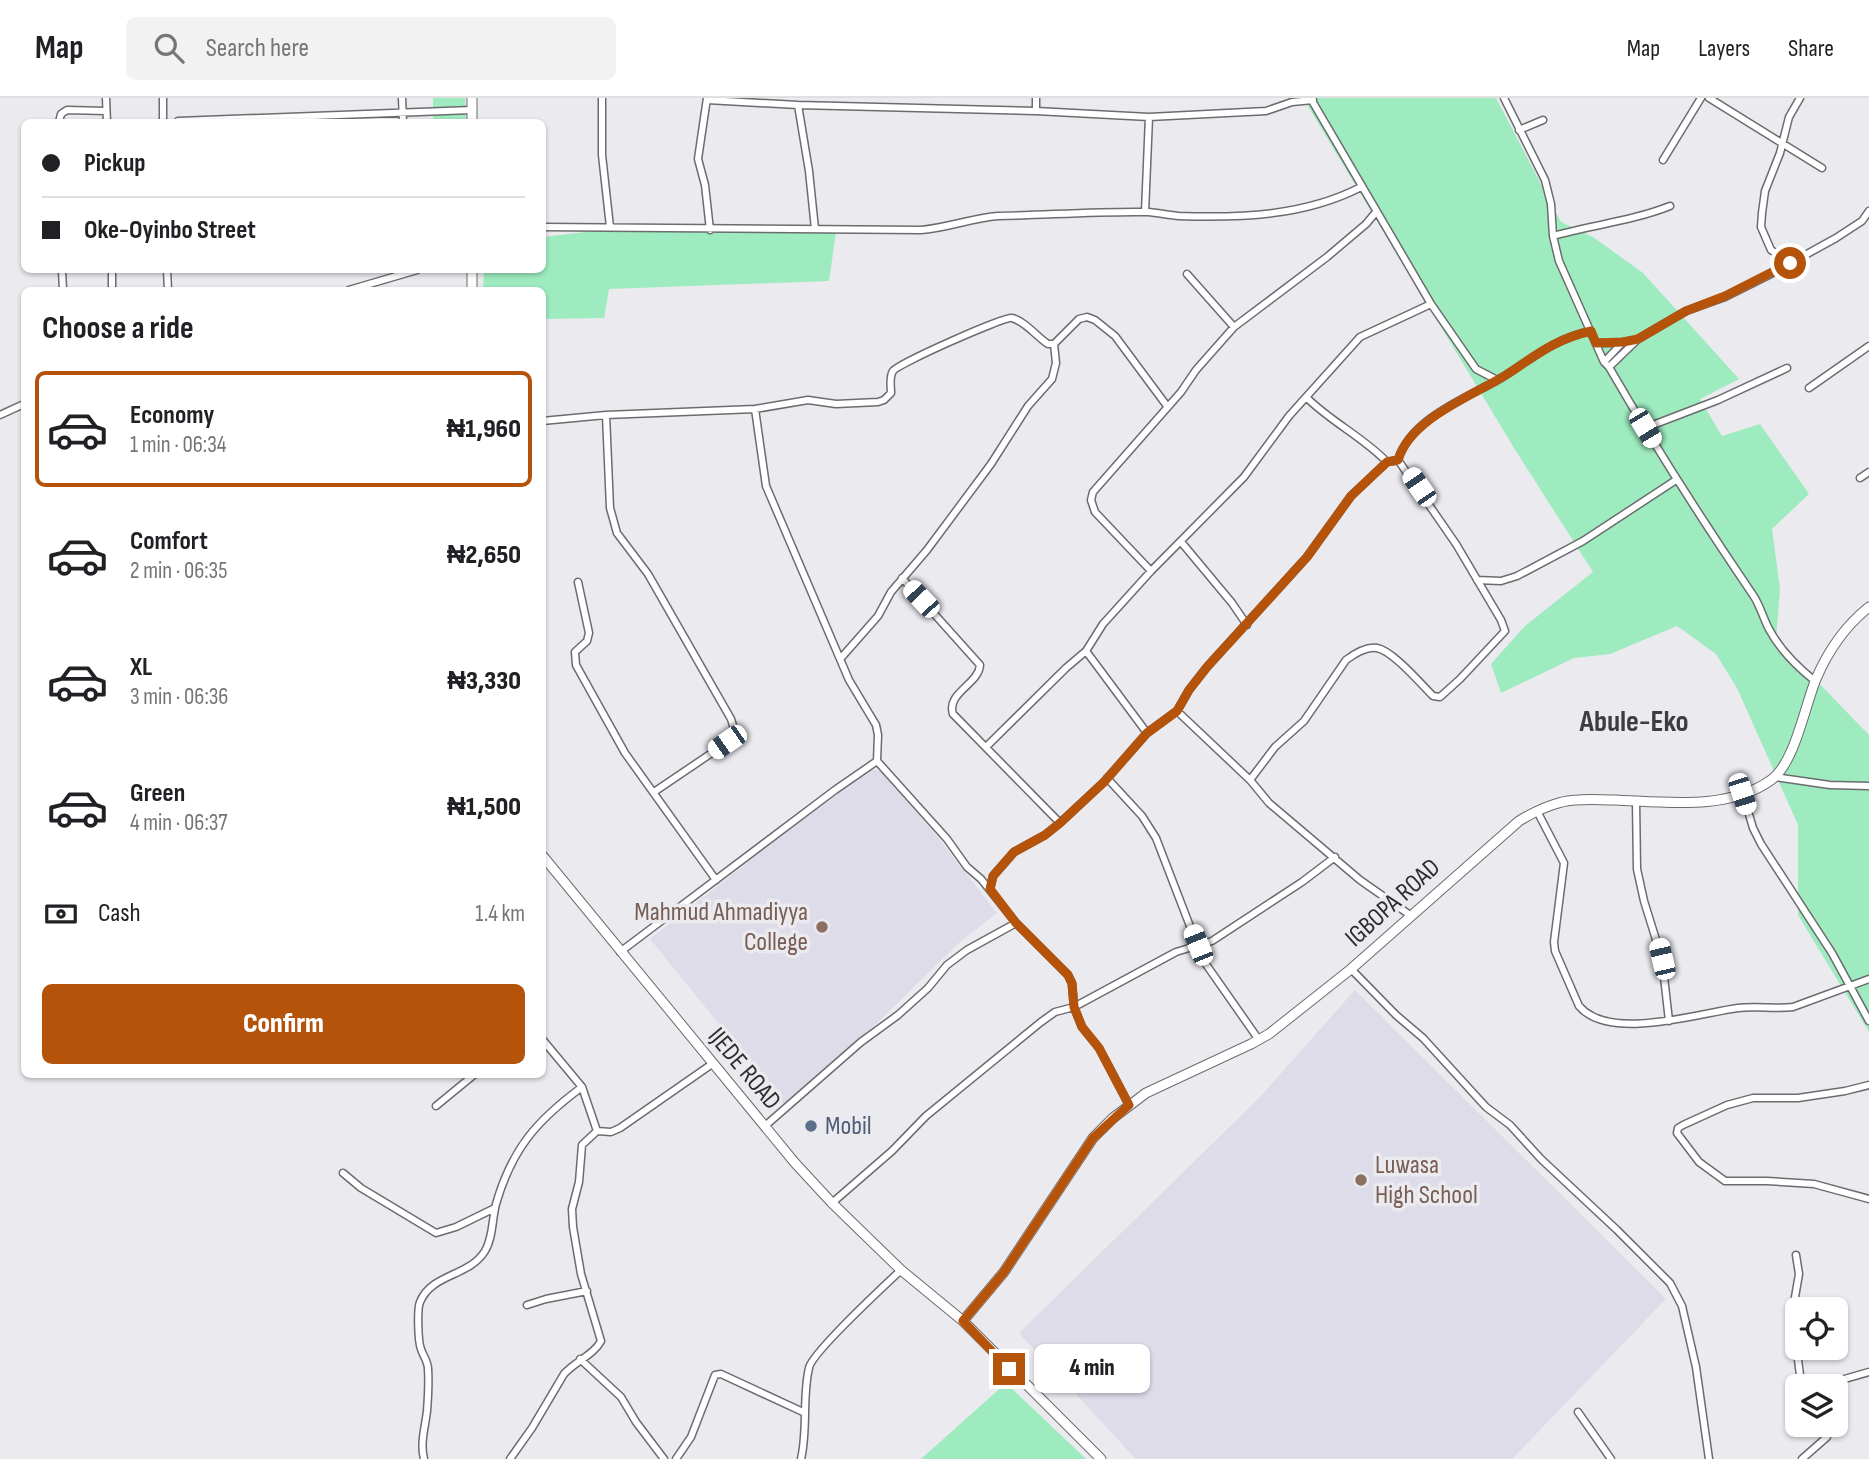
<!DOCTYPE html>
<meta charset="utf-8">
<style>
body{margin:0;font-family:"Sofia Sans Condensed",sans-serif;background:#f2f2f2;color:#202124;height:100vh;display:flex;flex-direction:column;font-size:26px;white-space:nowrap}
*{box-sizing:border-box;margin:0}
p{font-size:23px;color:#757577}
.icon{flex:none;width:38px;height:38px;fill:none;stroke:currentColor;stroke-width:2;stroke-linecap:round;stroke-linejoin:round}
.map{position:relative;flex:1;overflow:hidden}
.sheet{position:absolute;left:21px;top:189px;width:525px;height:791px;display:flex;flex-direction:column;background:#fff;border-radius:10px;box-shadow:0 2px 5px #0004}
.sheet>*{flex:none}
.top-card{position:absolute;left:21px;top:21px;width:525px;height:154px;border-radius:10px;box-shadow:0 2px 5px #0004;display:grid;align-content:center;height:154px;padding:0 21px;background:#fff}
.controls{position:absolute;left:1785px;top:1199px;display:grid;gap:14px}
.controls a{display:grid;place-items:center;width:63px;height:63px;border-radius:10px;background:#fff;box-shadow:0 2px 5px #0004;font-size:35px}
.end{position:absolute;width:32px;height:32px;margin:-16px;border:9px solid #b45309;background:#fff;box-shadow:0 0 0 4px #fff}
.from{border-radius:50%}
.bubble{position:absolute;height:49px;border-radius:10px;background:#fff;box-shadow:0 2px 5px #0004;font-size:23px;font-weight:800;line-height:49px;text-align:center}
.car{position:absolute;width:21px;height:42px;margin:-21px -10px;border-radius:9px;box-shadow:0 0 5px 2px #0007;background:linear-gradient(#fff 24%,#345 0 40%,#fff 0 76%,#345 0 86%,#fff 0)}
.top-card b{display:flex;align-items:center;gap:24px;height:66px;font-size:26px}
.top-card b+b{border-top:2px solid #e0e0e0}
.top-card i{width:18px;height:18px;background:#202124}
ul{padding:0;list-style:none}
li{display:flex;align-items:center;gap:21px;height:116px;margin:0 14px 10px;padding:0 7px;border:4px solid transparent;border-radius:10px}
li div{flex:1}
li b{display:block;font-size:26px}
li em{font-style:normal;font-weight:800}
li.selected{border-color:#b45309}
li>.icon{width:63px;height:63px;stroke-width:1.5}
h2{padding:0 21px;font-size:32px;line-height:84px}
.pay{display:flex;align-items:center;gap:18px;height:77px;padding:0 21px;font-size:26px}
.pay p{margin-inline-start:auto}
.cta{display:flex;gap:14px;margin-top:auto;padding:14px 21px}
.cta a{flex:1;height:80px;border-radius:10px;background:#b45309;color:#fff;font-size:28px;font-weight:800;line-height:80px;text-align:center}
header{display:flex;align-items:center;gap:42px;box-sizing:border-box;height:98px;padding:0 35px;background:#fff;border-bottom:2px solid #e0e0e0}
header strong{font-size:33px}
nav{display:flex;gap:38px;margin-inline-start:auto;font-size:24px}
.search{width:490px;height:63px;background:#f2f2f2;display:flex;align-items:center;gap:18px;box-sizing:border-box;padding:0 24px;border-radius:10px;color:#757577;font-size:26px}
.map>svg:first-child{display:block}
</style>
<header>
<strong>Map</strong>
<div class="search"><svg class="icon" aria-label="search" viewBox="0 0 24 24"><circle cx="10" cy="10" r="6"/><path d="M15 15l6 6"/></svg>Search here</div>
<nav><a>Map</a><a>Layers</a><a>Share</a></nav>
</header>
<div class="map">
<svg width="1869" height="1361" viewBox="0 0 1869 1361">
<rect width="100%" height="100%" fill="#eaeaef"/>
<path fill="#dedce9" d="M873,672L880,673L932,732L997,815L961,843L876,926L784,1006L650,841L838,694Z
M1355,892L1666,1201L1512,1361H1136L1019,1235L1259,1000Z"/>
<path fill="#9debbe" d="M433,0H465L466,24H433Z
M1303,0H1496L1561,124L1593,139L1643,175L1739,281L1700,301L1722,338L1760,326L1809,396L1772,431L1780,491L1776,541L1869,637V934L1798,817V727L1737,590L1716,556L1677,528L1610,556L1574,560L1501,595L1491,566L1525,528L1593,474L1514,350Z
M586,134H836L829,183L609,191L604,220L543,221L542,192H483L484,172H542L543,139Z
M1006,1285L1086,1361H921Z"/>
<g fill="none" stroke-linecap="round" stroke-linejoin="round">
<g stroke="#6c6b70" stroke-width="9">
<path id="street" d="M106,0L107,24
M163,0V24
M402,0L403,24
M602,0V57L610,129
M707,0L698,61L705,87L710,132
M1504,0L1545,82L1551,106L1553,138L1559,163L1604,264L1609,269C1654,347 1702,422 1753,497C1760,507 1763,520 1769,531C1780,552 1796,568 1815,583
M1709,0L1822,70
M1311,1L1431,206L1476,271L1497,282
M707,2L798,7L1036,13L1149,19L1266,13L1292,4L1313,2
M798,7L809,73L815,131
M1036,13V0
M178,23L472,12
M59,24L61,16L67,12L106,13
M1519,32L1543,22
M1663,62L1701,0
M1145,114L1149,19
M542,129L921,132C947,130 972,120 998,118C1048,117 1098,113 1148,114C1158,115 1169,117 1179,118C1241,120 1305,118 1361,89
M1553,138C1592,127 1632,123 1670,108
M1790,165L1771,152L1761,129L1762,115L1765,93L1780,55L1789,19L1800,0
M62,172L63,192
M112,172V192
M167,172L168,192
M1187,176L1234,229
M349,192L417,172
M1596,245H1621
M1604,264L1623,244L1637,242
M1609,269L1638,241L1686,213L1725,199L1769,177L1836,140L1862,123L1869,113
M1809,290L1869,248
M1306,299C1331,324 1363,339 1387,364
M755,311L766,388L849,582L876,627L878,637L877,663L947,741L967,769L981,781L1016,825L1068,877L1072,885L1074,909L1082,929L1099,950L1129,1007
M0,317L24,306
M606,317L610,410L617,435L648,476L731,621L735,634L728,644L654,694
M542,323L606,317L755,311L808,302L836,306L878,304L884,302L891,295C891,288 889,279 893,273C897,266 1005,218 1012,220C1025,223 1037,239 1048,246H1054
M1645,330L1718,302L1787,270
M1398,362C1411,320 1467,300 1501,280C1532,261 1553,241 1591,233
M1860,380L1869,374
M1182,445L1232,505L1247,527
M1151,473L1095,414L1091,402L1093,394L1181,294L1196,272L1234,229L1327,159L1366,126L1376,114
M902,480L980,567C979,586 946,595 953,616L1060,725
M1477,482L1501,483L1517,478L1583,443L1676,382
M578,484L589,535L587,543L575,554L576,567L625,655L716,782
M1086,553L1147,635
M841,560L878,518L891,494L927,452L991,366L1028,308L1052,281L1056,265L1054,246L1079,221L1087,219L1095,222L1115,238L1167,308
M1177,613L1250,682L1269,705L1360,782L1410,817
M986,649L1066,570L1086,553L1103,526L1151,473L1244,379L1289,318L1360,239L1431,206
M1775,679L1830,687L1869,688
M1107,680L1142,718L1156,740L1203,862L1259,942
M1250,682L1275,649L1304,623L1346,562C1354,556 1366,548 1377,550C1393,553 1420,585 1433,598L1440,599L1460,581L1505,533L1501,522L1456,446L1398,362
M1743,696L1753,730L1761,746L1832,855L1869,923
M1636,703L1637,771L1644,803L1662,861L1669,923
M1537,713L1564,765L1554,844L1555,853L1579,908C1609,944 1699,915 1738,910C1756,908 1775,911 1793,909L1869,881
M990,791L993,778L1014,754L1045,737L1060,725L1104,684L1147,635L1177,613L1189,592L1207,569L1307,459L1351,398L1387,364L1398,362
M620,854L835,692L877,663
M1351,871L1396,917L1423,940L1486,1009L1510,1027L1541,1061L1617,1132L1670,1185L1682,1208L1696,1269L1709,1361
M542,941L582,989L597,1033L611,1034L620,1030L712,966
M1869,987L1845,993L1798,1000H1753L1727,1007L1683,1027L1678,1030L1677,1035L1699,1064L1725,1083H1767L1814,1086L1869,1101
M436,1008L475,976
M765,1028L861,944L898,917L928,890L947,867L967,852L1016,825
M343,1075L361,1090L436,1135L456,1129L495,1110
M832,1105L892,1053L926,1018L1041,924L1055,914L1074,909L1176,854L1212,843L1302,784L1335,759
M1796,1157L1799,1176L1794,1205L1795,1239L1800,1277L1810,1288
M527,1207L546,1201L587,1193
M580,1261L621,1299L636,1324L664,1361
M1820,1288L1869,1274
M1578,1314L1611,1361
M424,1361C420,1345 425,1330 427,1313C428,1300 429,1285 428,1271C428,1263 423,1258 421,1251C418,1244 417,1211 420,1204C432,1175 469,1179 485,1153C493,1140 492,1121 496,1106C512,1051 536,1023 582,989
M510,1361L532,1330L564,1276C574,1264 594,1257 601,1243L581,1176L573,1129L572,1111L579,1084L582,1047L597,1033
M676,1361L691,1339L715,1277L721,1276L803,1314
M801,1361C808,1331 802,1300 809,1270C811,1256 886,1186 901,1172
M1802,1361L1827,1339"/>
</g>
<g stroke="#6c6b70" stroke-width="11">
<path id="secondary" d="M472,0V24
M472,172V192
M542,757L795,1065L832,1105L901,1172L963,1223L1101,1361
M963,1223L1004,1174L1093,1040L1113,1020L1146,995L1251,946L1269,936L1351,871L1519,723C1532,715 1546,708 1562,704C1580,700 1597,702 1615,702C1665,704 1728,713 1771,682C1795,665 1805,607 1816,581C1828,553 1845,528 1869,509"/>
</g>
<use href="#street" stroke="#fff" stroke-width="6"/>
<use href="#secondary" stroke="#fff" stroke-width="9"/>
</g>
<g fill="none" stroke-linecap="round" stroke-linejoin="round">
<path stroke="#b45309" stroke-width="9" d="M1009,1271L963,1223L1004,1174L1093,1040L1129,1007L1099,950L1082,929L1074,909L1072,886L1068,877L1016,825L990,791L993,778L1014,754L1045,737L1060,725L1104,684L1147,635L1177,613L1189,592L1207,569L1307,459L1351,398L1387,364L1398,362C1410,321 1472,298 1506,277C1535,258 1555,241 1591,233L1596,245L1623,244L1638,241L1686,213L1725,198L1790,165"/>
</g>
<g fill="#8d6e63" stroke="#eaeaef" stroke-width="2.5">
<circle cx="822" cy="829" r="7"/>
<circle cx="1361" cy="1082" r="7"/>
</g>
<circle fill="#5c6f8a" stroke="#eaeaef" stroke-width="2.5" cx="811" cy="1028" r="7"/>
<g text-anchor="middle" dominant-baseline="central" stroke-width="7" stroke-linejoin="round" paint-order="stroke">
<g font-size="26" fill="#2d2d2f" stroke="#eaeaef">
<text transform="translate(1393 805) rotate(-42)">IGBOPA ROAD</text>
<text transform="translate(744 971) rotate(50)">IJEDE ROAD</text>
</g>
<g font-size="26" fill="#785e54" stroke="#eaeaef" text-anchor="end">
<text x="808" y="814">Mahmud Ahmadiyya<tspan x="808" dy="30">College</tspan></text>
<text x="1375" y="1067" text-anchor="start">Luwasa<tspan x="1375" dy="30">High School</tspan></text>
</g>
<g font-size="26" fill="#4e5e75" stroke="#eaeaef" text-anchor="start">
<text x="825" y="1028">Mobil</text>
</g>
<g font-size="30" font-weight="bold" fill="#3d3c40" stroke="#eaeaef">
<text x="1634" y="624">Abule-Eko</text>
</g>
</g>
</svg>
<div class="controls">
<a><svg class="icon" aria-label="locate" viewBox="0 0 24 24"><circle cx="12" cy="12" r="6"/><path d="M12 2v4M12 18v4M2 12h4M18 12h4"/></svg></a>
<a><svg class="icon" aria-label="layers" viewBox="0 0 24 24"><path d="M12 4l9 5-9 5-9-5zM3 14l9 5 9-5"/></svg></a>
</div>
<i class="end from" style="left:1790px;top:165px"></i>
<i class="end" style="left:1009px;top:1271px"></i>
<div class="bubble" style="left:1034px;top:1246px;width:116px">4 min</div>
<i class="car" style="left:1645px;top:330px;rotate:149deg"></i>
<i class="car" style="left:1419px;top:389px;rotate:326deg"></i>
<i class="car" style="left:921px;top:501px;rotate:317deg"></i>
<i class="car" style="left:727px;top:644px;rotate:235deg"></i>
<i class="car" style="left:1742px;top:696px;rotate:162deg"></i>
<i class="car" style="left:1198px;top:847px;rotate:338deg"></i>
<i class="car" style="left:1662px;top:861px;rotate:347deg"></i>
<div class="top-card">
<b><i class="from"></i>Pickup</b>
<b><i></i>Oke-Oyinbo Street</b>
</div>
<section class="sheet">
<h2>Choose a ride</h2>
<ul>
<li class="selected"><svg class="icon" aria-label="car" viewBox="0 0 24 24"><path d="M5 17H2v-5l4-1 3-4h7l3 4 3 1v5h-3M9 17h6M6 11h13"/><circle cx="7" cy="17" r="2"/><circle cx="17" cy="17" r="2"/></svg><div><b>Economy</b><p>1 min · 06:34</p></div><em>₦1,960</em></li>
<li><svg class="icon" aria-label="car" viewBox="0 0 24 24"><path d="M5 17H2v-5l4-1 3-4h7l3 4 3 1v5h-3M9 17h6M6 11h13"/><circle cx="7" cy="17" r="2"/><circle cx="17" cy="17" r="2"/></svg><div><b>Comfort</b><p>2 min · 06:35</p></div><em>₦2,650</em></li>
<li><svg class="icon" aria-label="car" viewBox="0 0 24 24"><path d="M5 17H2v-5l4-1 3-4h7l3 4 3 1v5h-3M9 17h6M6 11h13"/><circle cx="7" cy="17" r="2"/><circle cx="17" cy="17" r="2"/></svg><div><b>XL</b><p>3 min · 06:36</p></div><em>₦3,330</em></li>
<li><svg class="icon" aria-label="car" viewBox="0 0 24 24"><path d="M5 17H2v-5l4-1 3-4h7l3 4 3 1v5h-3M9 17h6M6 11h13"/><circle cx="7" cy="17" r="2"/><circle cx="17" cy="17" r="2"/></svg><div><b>Green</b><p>4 min · 06:37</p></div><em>₦1,500</em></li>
</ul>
<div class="pay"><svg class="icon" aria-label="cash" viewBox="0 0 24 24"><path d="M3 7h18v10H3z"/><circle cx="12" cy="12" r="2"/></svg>Cash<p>1.4 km</p></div>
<div class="cta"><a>Confirm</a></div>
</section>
</div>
